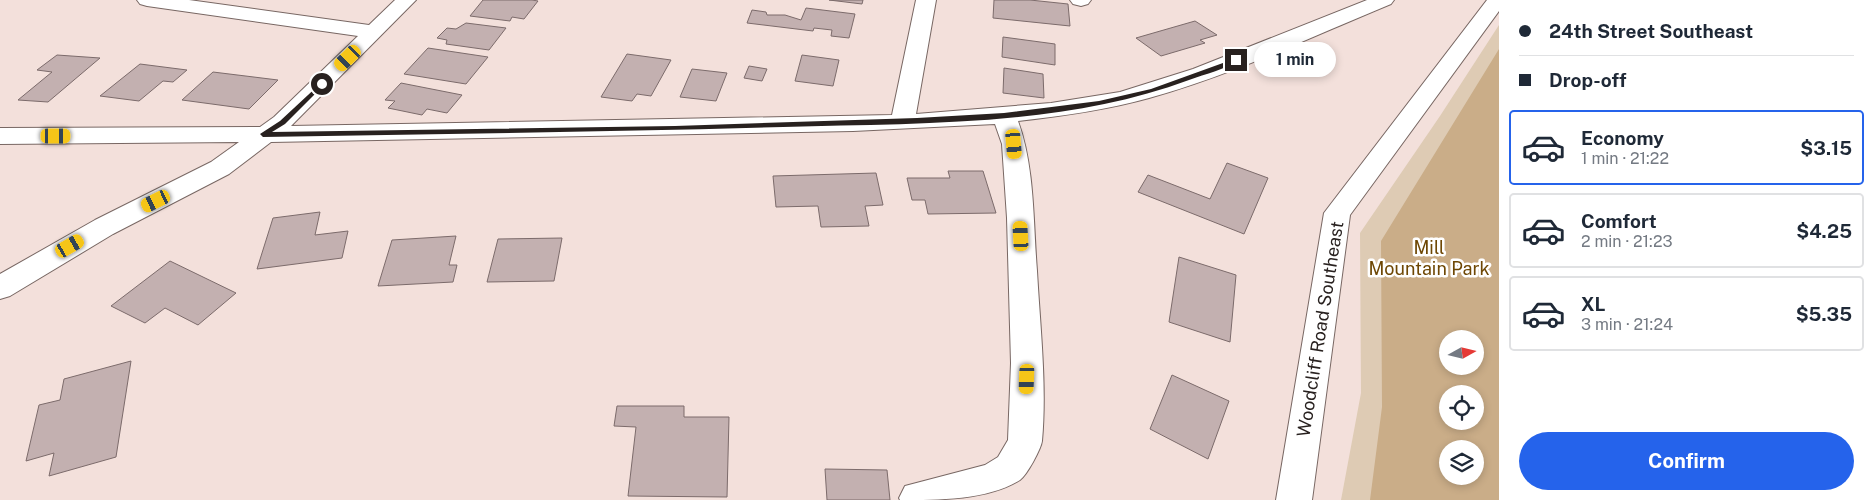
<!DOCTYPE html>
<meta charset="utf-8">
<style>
body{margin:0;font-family:"Public Sans",sans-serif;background:#f6f6f7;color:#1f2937;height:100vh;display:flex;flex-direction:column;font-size:19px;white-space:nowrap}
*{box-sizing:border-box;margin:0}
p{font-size:16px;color:#747a83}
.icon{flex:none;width:28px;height:28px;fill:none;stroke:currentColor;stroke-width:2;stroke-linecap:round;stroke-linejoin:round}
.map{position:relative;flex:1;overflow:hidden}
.side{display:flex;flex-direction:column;background:#fff;width:375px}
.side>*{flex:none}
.hud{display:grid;align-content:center;height:110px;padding:0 20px;background:#fff}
.needle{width:32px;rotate:82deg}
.tools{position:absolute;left:1439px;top:330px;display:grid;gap:10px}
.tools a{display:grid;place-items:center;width:45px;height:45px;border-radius:50%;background:#fff;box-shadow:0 2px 8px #0003;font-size:25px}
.end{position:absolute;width:22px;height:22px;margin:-11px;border:6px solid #28211f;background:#fff;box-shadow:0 0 0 2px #fff}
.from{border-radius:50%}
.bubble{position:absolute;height:35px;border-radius:18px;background:#fff;box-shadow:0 2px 8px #0003;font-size:16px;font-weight:700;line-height:35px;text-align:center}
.car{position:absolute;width:15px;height:30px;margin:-15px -8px;border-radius:6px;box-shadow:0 0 4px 1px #0007;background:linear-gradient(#f5c518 24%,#345 0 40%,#f5c518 0 76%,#345 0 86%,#f5c518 0)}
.hud b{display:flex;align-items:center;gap:18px;height:48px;font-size:19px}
.hud b+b{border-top:1px solid #e0e1e3}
.hud i{width:12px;height:12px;background:#1f2937}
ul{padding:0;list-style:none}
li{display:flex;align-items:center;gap:15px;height:75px;margin:0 10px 8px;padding:0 10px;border:2px solid #e0e1e3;border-radius:5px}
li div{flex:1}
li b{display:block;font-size:19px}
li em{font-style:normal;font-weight:700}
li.on{border-color:#2563eb}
li>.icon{width:45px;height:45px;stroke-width:1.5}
.action{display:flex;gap:10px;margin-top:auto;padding:10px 20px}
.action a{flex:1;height:58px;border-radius:30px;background:#2563eb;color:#fff;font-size:20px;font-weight:700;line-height:58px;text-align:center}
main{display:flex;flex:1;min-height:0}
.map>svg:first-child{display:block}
</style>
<main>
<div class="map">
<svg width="1499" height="500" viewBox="0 0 1499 500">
<rect width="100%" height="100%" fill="#f3e0db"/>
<path fill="#decbb4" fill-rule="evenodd" d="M1499,25V500H1341L1361,393L1360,233L1440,116ZM1448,339H1475V366H1448ZM1448,394H1475V421H1448ZM1448,449H1475V476H1448Z"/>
<path fill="#caad88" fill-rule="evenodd" d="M1499,49V500H1370L1382,407L1381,241ZM1448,339H1475V366H1448ZM1448,394H1475V421H1448ZM1448,449H1475V476H1448Z"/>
<path fill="#c3b0b0" stroke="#7c6b6b" d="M483,0H532L538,1L524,19L512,17L510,21L470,16Z
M829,0H863L862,4Z
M994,0H1030L1068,4L1070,26L993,18Z
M806,8L855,14L849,38L831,36L832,30L814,28L813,31L747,23L752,10L766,12L767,15H785L801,20Z
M1195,21L1217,35L1200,40L1205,43L1161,56L1136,38Z
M466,23L506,28L489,50L446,44L447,40L437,38L447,28L456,29Z
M1003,37L1055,44V65L1002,57Z
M428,48L488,57L466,84L404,74Z
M627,54L671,60L651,96L637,94L632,101L601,97Z
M57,55L100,58L48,102L18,100L52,72L37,70Z
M802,55L839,60L833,86L795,81Z
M140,64L187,70L173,82L163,81L139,101L100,96Z
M749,66L767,69L762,81L744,78Z
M1004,68L1043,74L1044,98L1003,93Z
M692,69L727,73L716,101L680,97Z
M213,72L278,80L249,109L182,100Z
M401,83L462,95L447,113L427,109L422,115L388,108L395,101L385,100Z
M1227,163L1268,178L1244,234L1138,192L1148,175L1210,199Z
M948,171H983L996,213L928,214L925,200H912L907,178H950Z
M876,173L883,205L865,206L869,226L821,227L818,206L776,207L773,176Z
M320,212L315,235L348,231L342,258L257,269L273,218Z
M456,236L449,265H457L453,282L378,286L392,240Z
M562,238L554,281L487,282L498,239Z
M1179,257L1236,275L1230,342L1169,322Z
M170,261L236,293L198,325L165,308L145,323L111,306Z
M131,361L116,457L49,476L54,453L26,461L39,405L60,400L64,379Z
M1172,375L1229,401L1208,459L1150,429Z
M617,406H684V417H729L727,497L628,496L636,427L614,426Z
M825,469L887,470L890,500H827Z"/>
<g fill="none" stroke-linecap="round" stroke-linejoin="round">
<g stroke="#786763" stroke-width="2">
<path id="minor" d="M137,0H189L369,25L395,0H416L291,126L892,115L916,0H936L916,114L1051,103L1120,92L1193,69L1367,0H1394L1391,4C1311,37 1232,75 1149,98C1106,110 1062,116 1018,121C1035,168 1033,222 1037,271C1040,326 1047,386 1042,441C1041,449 1027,475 1020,480C988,500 940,500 900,500L899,498L905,486L985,465L998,457L1008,440L1011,363L1007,218L1002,144L995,124L853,131L271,142L229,174L113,234L10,296L0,299V274L95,220L211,162L239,142L0,144V128L260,127L274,117L358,36L147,6L140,4Z
M1070,0H1091L1088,4L1081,6L1073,4Z
M1487,0H1499V11L1350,215L1312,500H1276L1324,213Z"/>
</g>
<use href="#minor" fill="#fff" fill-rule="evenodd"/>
</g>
<path fill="#28211f" d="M1234,59L1240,60C1225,69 1206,74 1189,80C1063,127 917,123 783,127C610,132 437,134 263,137L260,134L280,121L322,82H324V85L285,124L272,132L675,126L917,118L1004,113L1099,101L1151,89Z"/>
<g text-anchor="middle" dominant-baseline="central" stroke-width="5" stroke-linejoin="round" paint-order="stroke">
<g font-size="18" fill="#6e4704" stroke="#fff">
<text x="1429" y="247">Mill<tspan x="1429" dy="21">Mountain Park</tspan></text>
</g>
<g font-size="18" fill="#28211f" stroke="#fff">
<text transform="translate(1320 329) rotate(-81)">Woodcliff Road Southeast</text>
</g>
</g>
</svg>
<div class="tools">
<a><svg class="needle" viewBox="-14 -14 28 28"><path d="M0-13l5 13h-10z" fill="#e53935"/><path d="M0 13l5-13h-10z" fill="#747a83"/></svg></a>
<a><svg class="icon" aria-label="locate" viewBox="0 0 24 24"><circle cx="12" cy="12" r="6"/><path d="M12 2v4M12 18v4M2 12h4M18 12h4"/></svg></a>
<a><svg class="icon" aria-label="layers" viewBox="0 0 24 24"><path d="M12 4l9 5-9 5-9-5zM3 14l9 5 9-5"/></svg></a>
</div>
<i class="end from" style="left:322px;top:84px"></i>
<i class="end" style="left:1236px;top:60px"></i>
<div class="bubble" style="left:1254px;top:42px;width:82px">1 min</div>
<i class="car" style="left:348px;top:58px;rotate:226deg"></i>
<i class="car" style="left:56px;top:136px;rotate:90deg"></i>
<i class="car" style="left:1014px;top:144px;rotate:175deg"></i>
<i class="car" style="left:156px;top:201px;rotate:244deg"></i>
<i class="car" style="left:1021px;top:236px;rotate:357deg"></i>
<i class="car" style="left:70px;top:246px;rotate:60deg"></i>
<i class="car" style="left:1027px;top:379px;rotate:182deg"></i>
</div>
<section class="side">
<div class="hud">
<b><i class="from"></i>24th Street Southeast</b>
<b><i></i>Drop-off</b>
</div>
<ul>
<li class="on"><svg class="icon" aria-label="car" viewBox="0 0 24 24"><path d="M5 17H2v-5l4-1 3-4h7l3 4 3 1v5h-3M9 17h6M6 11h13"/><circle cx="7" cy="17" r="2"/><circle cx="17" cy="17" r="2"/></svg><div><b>Economy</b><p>1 min · 21:22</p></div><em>$3.15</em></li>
<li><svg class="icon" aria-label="car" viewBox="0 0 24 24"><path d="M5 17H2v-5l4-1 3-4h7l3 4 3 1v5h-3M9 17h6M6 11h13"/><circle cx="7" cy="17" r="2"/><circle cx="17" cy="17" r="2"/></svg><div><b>Comfort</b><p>2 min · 21:23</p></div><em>$4.25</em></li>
<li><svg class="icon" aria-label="car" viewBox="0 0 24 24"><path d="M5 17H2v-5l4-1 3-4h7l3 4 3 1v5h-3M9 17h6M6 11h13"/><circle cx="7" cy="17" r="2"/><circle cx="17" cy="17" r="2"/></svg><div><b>XL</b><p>3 min · 21:24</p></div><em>$5.35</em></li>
</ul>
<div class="action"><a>Confirm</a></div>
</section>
</main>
